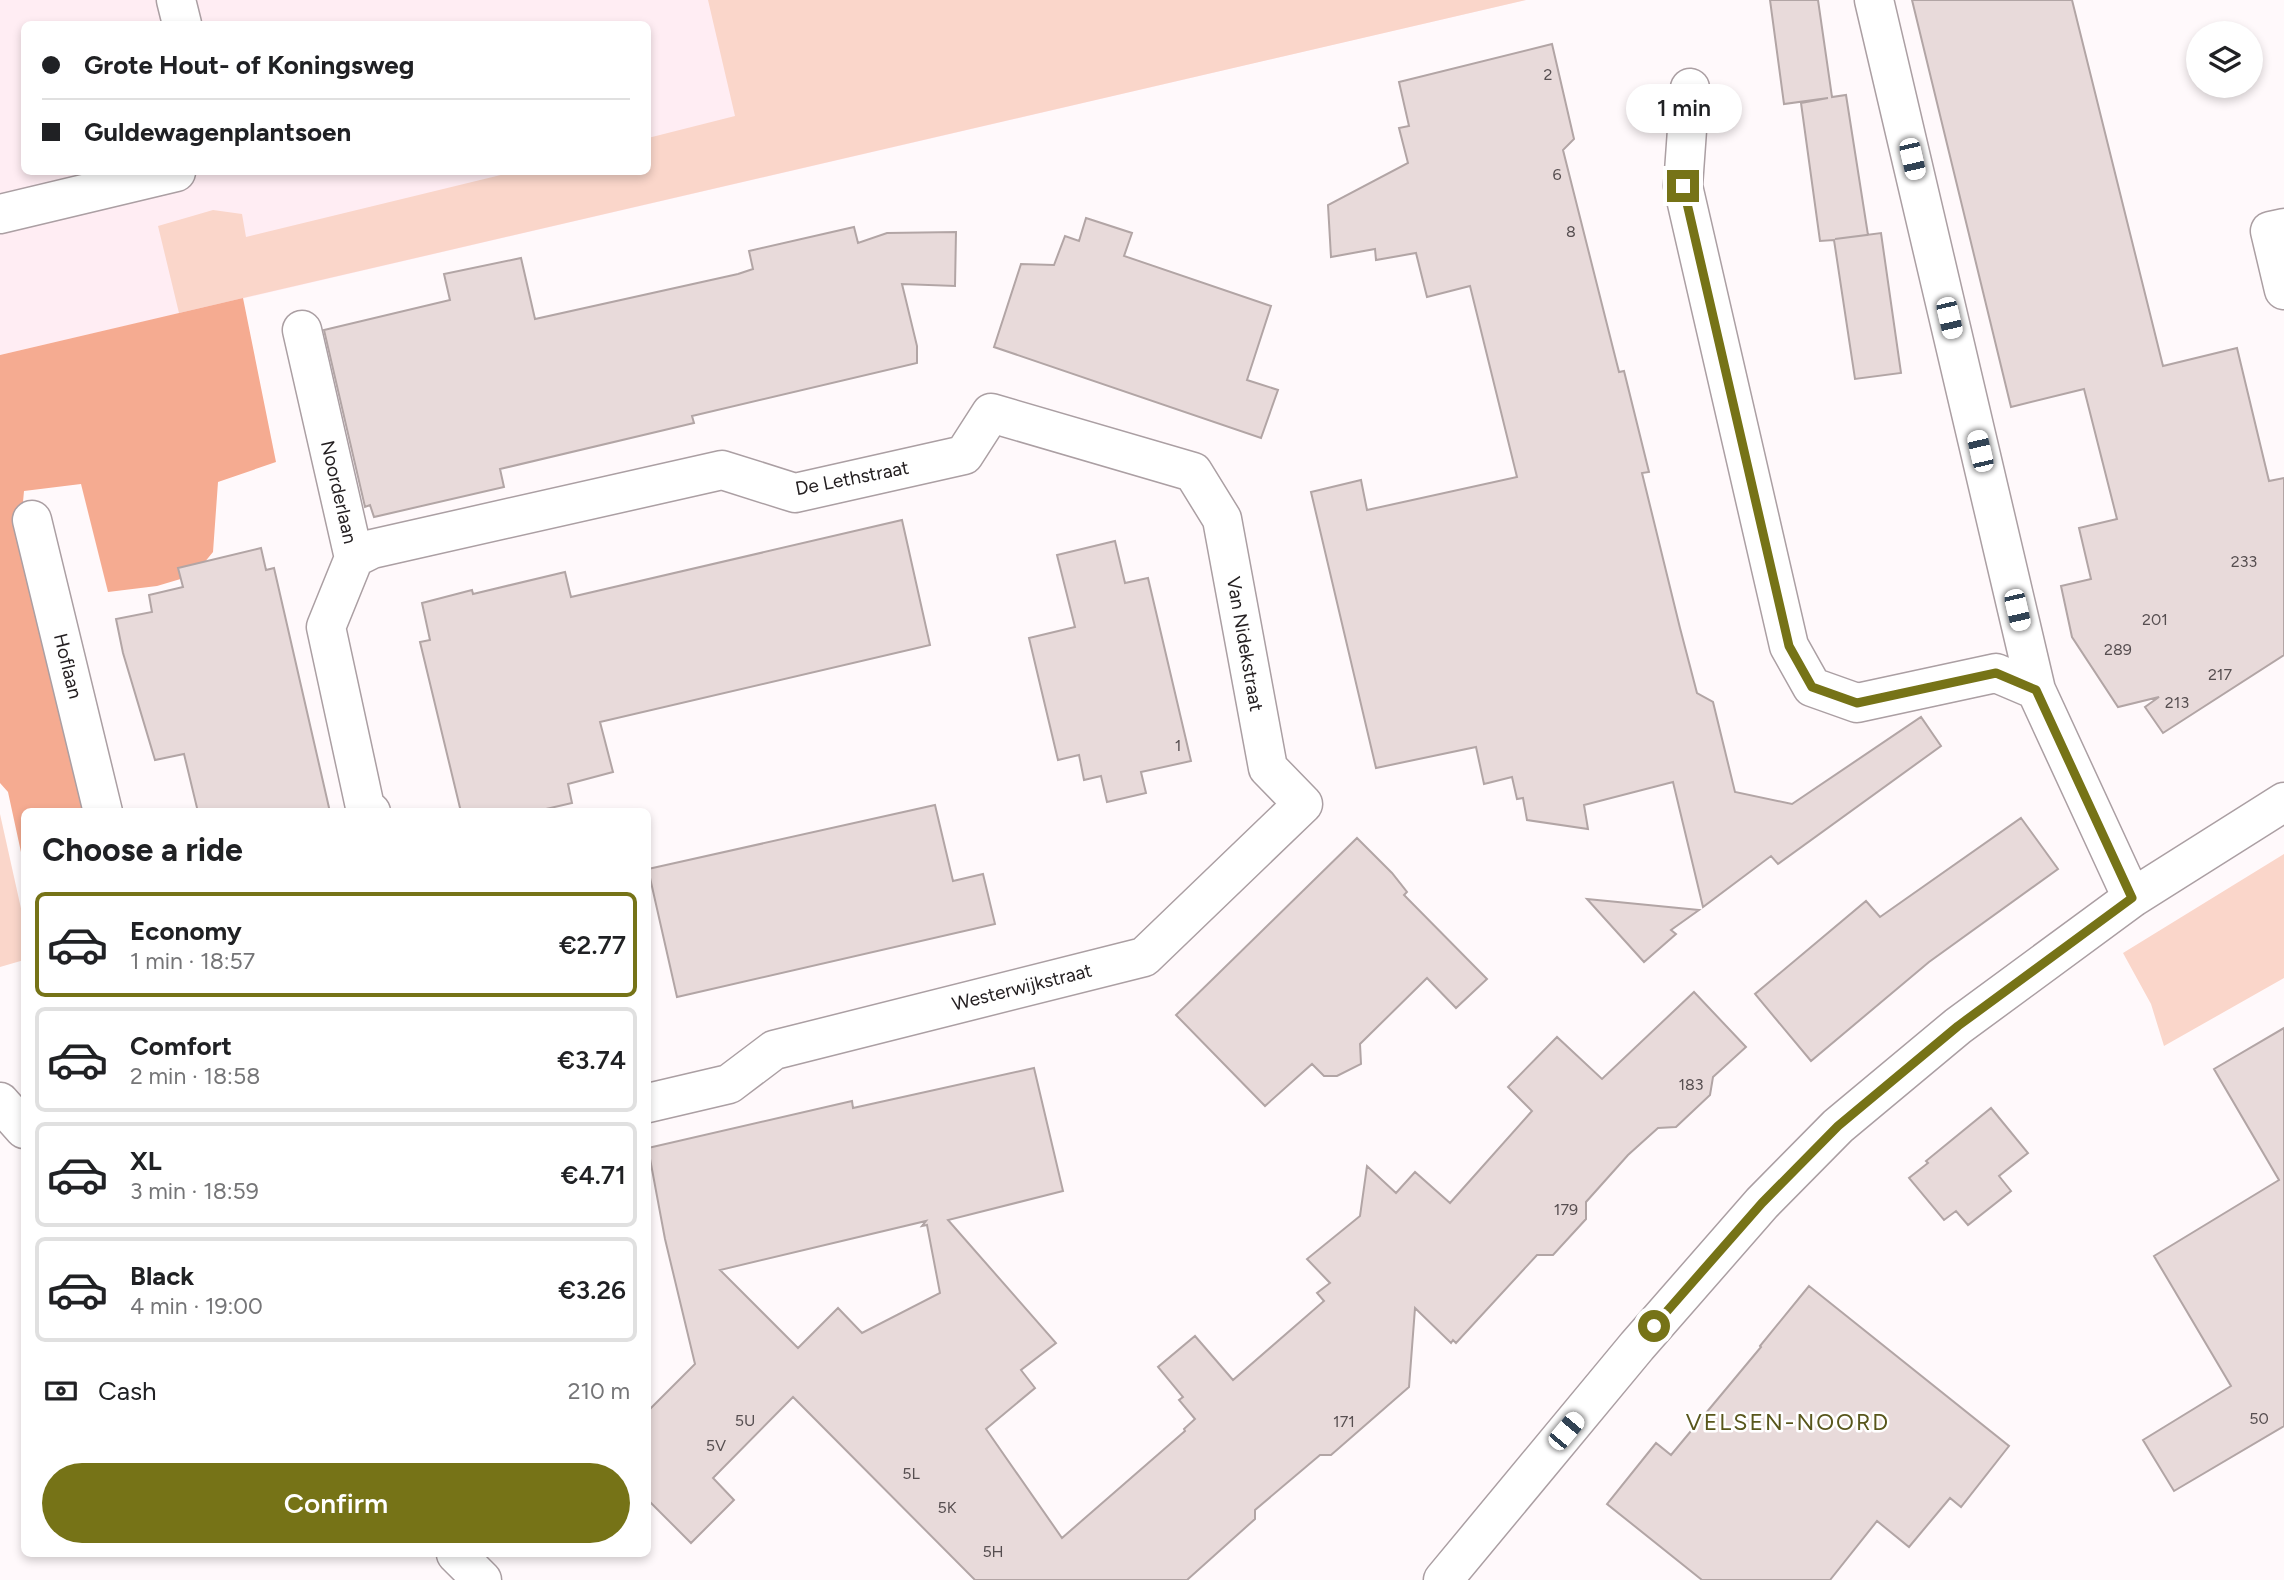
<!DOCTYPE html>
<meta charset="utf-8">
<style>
body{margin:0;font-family:Figtree,sans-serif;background:#f6f6f6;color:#202124;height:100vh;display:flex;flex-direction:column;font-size:26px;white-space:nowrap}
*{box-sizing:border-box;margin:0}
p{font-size:23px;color:#757577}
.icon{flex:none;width:38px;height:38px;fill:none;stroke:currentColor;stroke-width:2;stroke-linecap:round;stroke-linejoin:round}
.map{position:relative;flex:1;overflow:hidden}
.panel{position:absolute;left:21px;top:808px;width:630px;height:749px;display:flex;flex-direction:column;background:#fff;border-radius:10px;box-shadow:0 4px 10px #0003}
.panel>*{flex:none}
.banner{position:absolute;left:21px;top:21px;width:630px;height:154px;border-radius:10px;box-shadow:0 4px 10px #0003;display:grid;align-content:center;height:154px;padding:0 21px;background:#fff}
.controls{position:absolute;left:2186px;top:21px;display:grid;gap:14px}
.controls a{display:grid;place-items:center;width:77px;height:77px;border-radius:50%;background:#fff;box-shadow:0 4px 10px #0003;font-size:35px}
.end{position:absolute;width:32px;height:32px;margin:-16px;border:9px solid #767317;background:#fff;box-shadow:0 0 0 4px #fff}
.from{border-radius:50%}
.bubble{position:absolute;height:49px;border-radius:24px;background:#fff;box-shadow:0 4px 10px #0003;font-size:23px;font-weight:600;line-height:49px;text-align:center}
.car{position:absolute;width:21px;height:42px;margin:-21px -10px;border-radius:9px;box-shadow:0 0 5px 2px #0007;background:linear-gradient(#fff 24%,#345 0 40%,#fff 0 76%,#345 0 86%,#fff 0)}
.banner b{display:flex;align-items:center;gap:24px;height:66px;font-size:26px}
.banner b+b{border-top:2px solid #e0e0e0}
.banner i{width:18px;height:18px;background:#202124}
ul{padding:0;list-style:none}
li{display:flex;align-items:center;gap:21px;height:105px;margin:0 14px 10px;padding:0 7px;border:4px solid #e0e0e0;border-radius:10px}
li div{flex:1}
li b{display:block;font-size:26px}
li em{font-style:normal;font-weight:600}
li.selected{border-color:#767317}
li>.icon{width:63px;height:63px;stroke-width:1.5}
h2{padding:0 21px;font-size:32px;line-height:84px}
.pay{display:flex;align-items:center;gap:18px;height:77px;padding:0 21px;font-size:26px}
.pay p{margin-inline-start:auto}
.cta{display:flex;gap:14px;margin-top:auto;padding:14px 21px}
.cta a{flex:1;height:80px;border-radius:42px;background:#767317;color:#fff;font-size:28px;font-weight:600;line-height:80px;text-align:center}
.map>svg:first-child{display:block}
</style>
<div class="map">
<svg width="2284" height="1580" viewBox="0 0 2284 1580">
<rect width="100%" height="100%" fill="#fff9fb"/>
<path fill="#ffedf3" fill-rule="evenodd" d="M0,0H1526L0,355ZM24,24H648V172H24Z"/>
<path fill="#fad6ca" d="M708,0H1526L179,313L158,226L213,210L242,214L246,237L513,172H648V138L735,116Z
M0,814L24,922V960L0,967Z
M2284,854V978L2164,1046L2151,1004L2123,953Z"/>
<path fill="#f5ab91" d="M243,298L276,462L218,482L213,552L194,575L157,586L108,592L81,484L24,491L20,535L87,812H24V866L8,792L0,783V355Z"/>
<path fill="#e8dada" stroke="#b2a5a5" stroke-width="2" fill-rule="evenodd" d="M1770,0H1818L1832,97L1846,95L1868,235L1835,239L1881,233L1901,373L1855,379L1834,240L1820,241L1801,103L1828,98L1784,104Z
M1912,0H2072L2163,366L2237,348L2269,481L2284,478V655L2163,733L2145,707L2159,697L2118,707L2072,637L2061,586L2091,579L2079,528L2117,519L2100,452L2084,389L2011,407Z
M1552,44L1574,139L1563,150L1619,372L1624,371L1649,472L1642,473L1680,628L1697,693L1713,702L1735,792L1792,804L1921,717L1941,746L1778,864L1771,856L1703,907L1673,782L1584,805L1588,829L1527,820L1523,798L1517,799L1512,777L1484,784L1476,747L1376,768L1311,492L1361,480L1367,510L1517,477L1470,286L1427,297L1416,253L1376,260L1375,249L1331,257L1328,205L1408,163L1399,128L1409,126L1399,82Z
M1086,218L1132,233L1124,256L1271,306L1247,380L1278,390L1261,438L994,347L1021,264L1054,265L1065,236L1079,241Z
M854,227L858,243L887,233L956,232L955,286L902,284L917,346V363L692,416L694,423L500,469L504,487L374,517L370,505L365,507L324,330L450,300L444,274L521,258L535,319L738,274L753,269L749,251Z
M902,520L930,645L600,722L613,772L568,784L572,803L533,812H461L420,642L430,640L422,603L472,590L473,594L565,572L571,597Z
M1115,541L1125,583L1148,578L1191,761L1141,772L1146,793L1107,802L1101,776L1084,780L1079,755L1058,760L1029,638L1075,627L1057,555Z
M261,548L266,570L274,568L330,812H198L184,754L155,760L123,653L116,619L152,612L149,595L183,587L178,568Z
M935,805L953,881L983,874L995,924L677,997L648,869Z
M2021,818L2058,869L1929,962L1811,1061L1755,994L1866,901L1880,917Z
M1357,838L1392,873L1407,892L1404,895L1487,979L1456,1008L1427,978L1360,1044L1361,1064L1337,1076H1324L1312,1064L1265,1106L1176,1015Z
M1587,899L1699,910L1671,930L1676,934L1644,962Z
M1694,992L1746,1047L1713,1077L1710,1095L1676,1127L1658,1128L1628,1155L1586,1202V1219L1553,1255H1537L1456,1343L1453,1340L1451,1343L1415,1308L1409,1387L1331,1455H1320L1255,1510V1519L1187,1580H975L793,1397L713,1478L734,1500L691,1543L648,1500V1411L695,1364L665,1239L648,1148L852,1101L853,1108L1034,1068L1063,1191L948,1220L1056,1343L1021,1370L1035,1388L986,1429L1062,1538L1185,1431L1184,1429L1195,1419L1179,1400L1183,1397L1158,1367L1195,1336L1233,1380L1324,1301L1317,1293L1330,1283L1307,1259L1360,1216L1367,1166L1396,1193L1415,1172L1450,1203L1532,1111L1508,1087L1557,1037L1602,1079ZM926,1221L922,1226L927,1225L940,1293L862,1333L838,1308L798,1348L720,1270Z
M2284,1028V1426L2174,1491L2143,1440L2231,1386L2154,1256L2279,1180L2214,1069Z
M1991,1108L2028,1153L1999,1176L2011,1191L1968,1225L1956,1211L1944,1220L1909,1178L1928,1163L1926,1161Z
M1809,1286L2009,1446L1961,1507L1950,1498L1909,1547L1877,1521L1830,1580H1702L1607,1504L1656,1443L1671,1455L1761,1347L1760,1346Z"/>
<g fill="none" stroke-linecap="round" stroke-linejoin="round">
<g stroke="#ab9fa3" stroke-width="41">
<path id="minor" d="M176,0L182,24
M1874,0L2036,690
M1690,88L1683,186L1789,646L1812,687L1857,703L1996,673L2036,690L2132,898
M0,214L176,172
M2284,228L2270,231L2284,290
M302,330L354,558L326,627L365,807L371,812
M32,520L103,812
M354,558L372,549L722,470L795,493L964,455L991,413L1193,472L1222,519L1268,768L1303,804L1144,957L774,1050L729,1084L648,1103
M0,1102L24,1129
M456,1554L482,1580
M1443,1580L1637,1346L1762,1203L1838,1126L1958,1026L2132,898L2284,802"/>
</g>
<use href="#minor" stroke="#fff" stroke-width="38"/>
</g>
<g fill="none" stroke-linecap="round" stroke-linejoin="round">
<path stroke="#767317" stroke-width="9" d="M1654,1326L1762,1203L1838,1126L1958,1026L2132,898L2036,690L1996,673L1857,703L1812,687L1789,646L1683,186"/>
</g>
<g text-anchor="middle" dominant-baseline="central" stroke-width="5" stroke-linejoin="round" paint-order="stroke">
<g font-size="16" fill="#564e50">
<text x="1548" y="74">2</text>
<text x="1557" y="174">6</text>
<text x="1571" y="231">8</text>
<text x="2244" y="561">233</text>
<text x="2155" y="619">201</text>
<text x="2118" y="649">289</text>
<text x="2220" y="674">217</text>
<text x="2177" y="702">213</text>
<text x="1178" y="745">1</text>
<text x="1691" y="1084">183</text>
<text x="1566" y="1209">179</text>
<text x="2259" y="1418">50</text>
<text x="745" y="1420">5U</text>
<text x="1344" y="1421">171</text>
<text x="716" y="1445">5V</text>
<text x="911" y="1473">5L</text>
<text x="947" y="1507">5K</text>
<text x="993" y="1551">5H</text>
</g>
<g font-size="19" fill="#252022" stroke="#fff">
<text transform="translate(852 478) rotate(-11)">De Lethstraat</text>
<text transform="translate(339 492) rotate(77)">Noorderlaan</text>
<text transform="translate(1245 644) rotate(80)">Van Nidekstraat</text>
<text transform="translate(68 666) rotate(76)">Hoflaan</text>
<text transform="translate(1022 987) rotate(-14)">Westerwijkstraat</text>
</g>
<g font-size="23" letter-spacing="2" fill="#58561b" stroke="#fff">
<text x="1788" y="1422">VELSEN-NOORD</text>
</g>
</g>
</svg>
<div class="controls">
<a><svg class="icon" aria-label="layers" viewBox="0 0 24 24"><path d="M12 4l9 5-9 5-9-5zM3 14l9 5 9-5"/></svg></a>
</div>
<i class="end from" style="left:1654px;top:1326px"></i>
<i class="end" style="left:1683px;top:186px"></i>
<div class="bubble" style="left:1626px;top:84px;width:116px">1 min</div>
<i class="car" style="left:1912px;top:159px;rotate:167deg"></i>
<i class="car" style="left:1949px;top:318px;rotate:167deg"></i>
<i class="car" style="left:1980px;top:451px;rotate:347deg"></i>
<i class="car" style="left:2017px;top:610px;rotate:167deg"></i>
<i class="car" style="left:1566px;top:1431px;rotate:40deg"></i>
<div class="banner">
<b><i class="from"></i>Grote Hout- of Koningsweg</b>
<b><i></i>Guldewagenplantsoen</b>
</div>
<section class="panel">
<h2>Choose a ride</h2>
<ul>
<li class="selected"><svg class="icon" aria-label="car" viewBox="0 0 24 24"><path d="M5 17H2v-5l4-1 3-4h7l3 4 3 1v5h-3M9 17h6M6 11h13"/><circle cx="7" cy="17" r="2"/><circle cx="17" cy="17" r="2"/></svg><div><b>Economy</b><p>1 min · 18:57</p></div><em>€2.77</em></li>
<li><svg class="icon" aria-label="car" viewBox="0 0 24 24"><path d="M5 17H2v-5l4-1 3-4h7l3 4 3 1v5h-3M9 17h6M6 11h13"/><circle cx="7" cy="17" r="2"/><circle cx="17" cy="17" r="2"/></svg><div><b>Comfort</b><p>2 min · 18:58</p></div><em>€3.74</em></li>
<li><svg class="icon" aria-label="car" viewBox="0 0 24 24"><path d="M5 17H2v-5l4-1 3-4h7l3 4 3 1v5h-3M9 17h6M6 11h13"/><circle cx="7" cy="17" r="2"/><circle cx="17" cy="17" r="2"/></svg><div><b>XL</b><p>3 min · 18:59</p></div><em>€4.71</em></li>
<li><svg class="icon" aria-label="car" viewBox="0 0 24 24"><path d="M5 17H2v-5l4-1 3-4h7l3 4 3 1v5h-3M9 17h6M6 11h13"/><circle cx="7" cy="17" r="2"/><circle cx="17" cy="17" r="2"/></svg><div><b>Black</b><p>4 min · 19:00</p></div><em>€3.26</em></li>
</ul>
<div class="pay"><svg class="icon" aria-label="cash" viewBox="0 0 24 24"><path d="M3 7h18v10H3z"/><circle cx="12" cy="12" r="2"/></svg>Cash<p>210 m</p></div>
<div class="cta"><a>Confirm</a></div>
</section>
</div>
